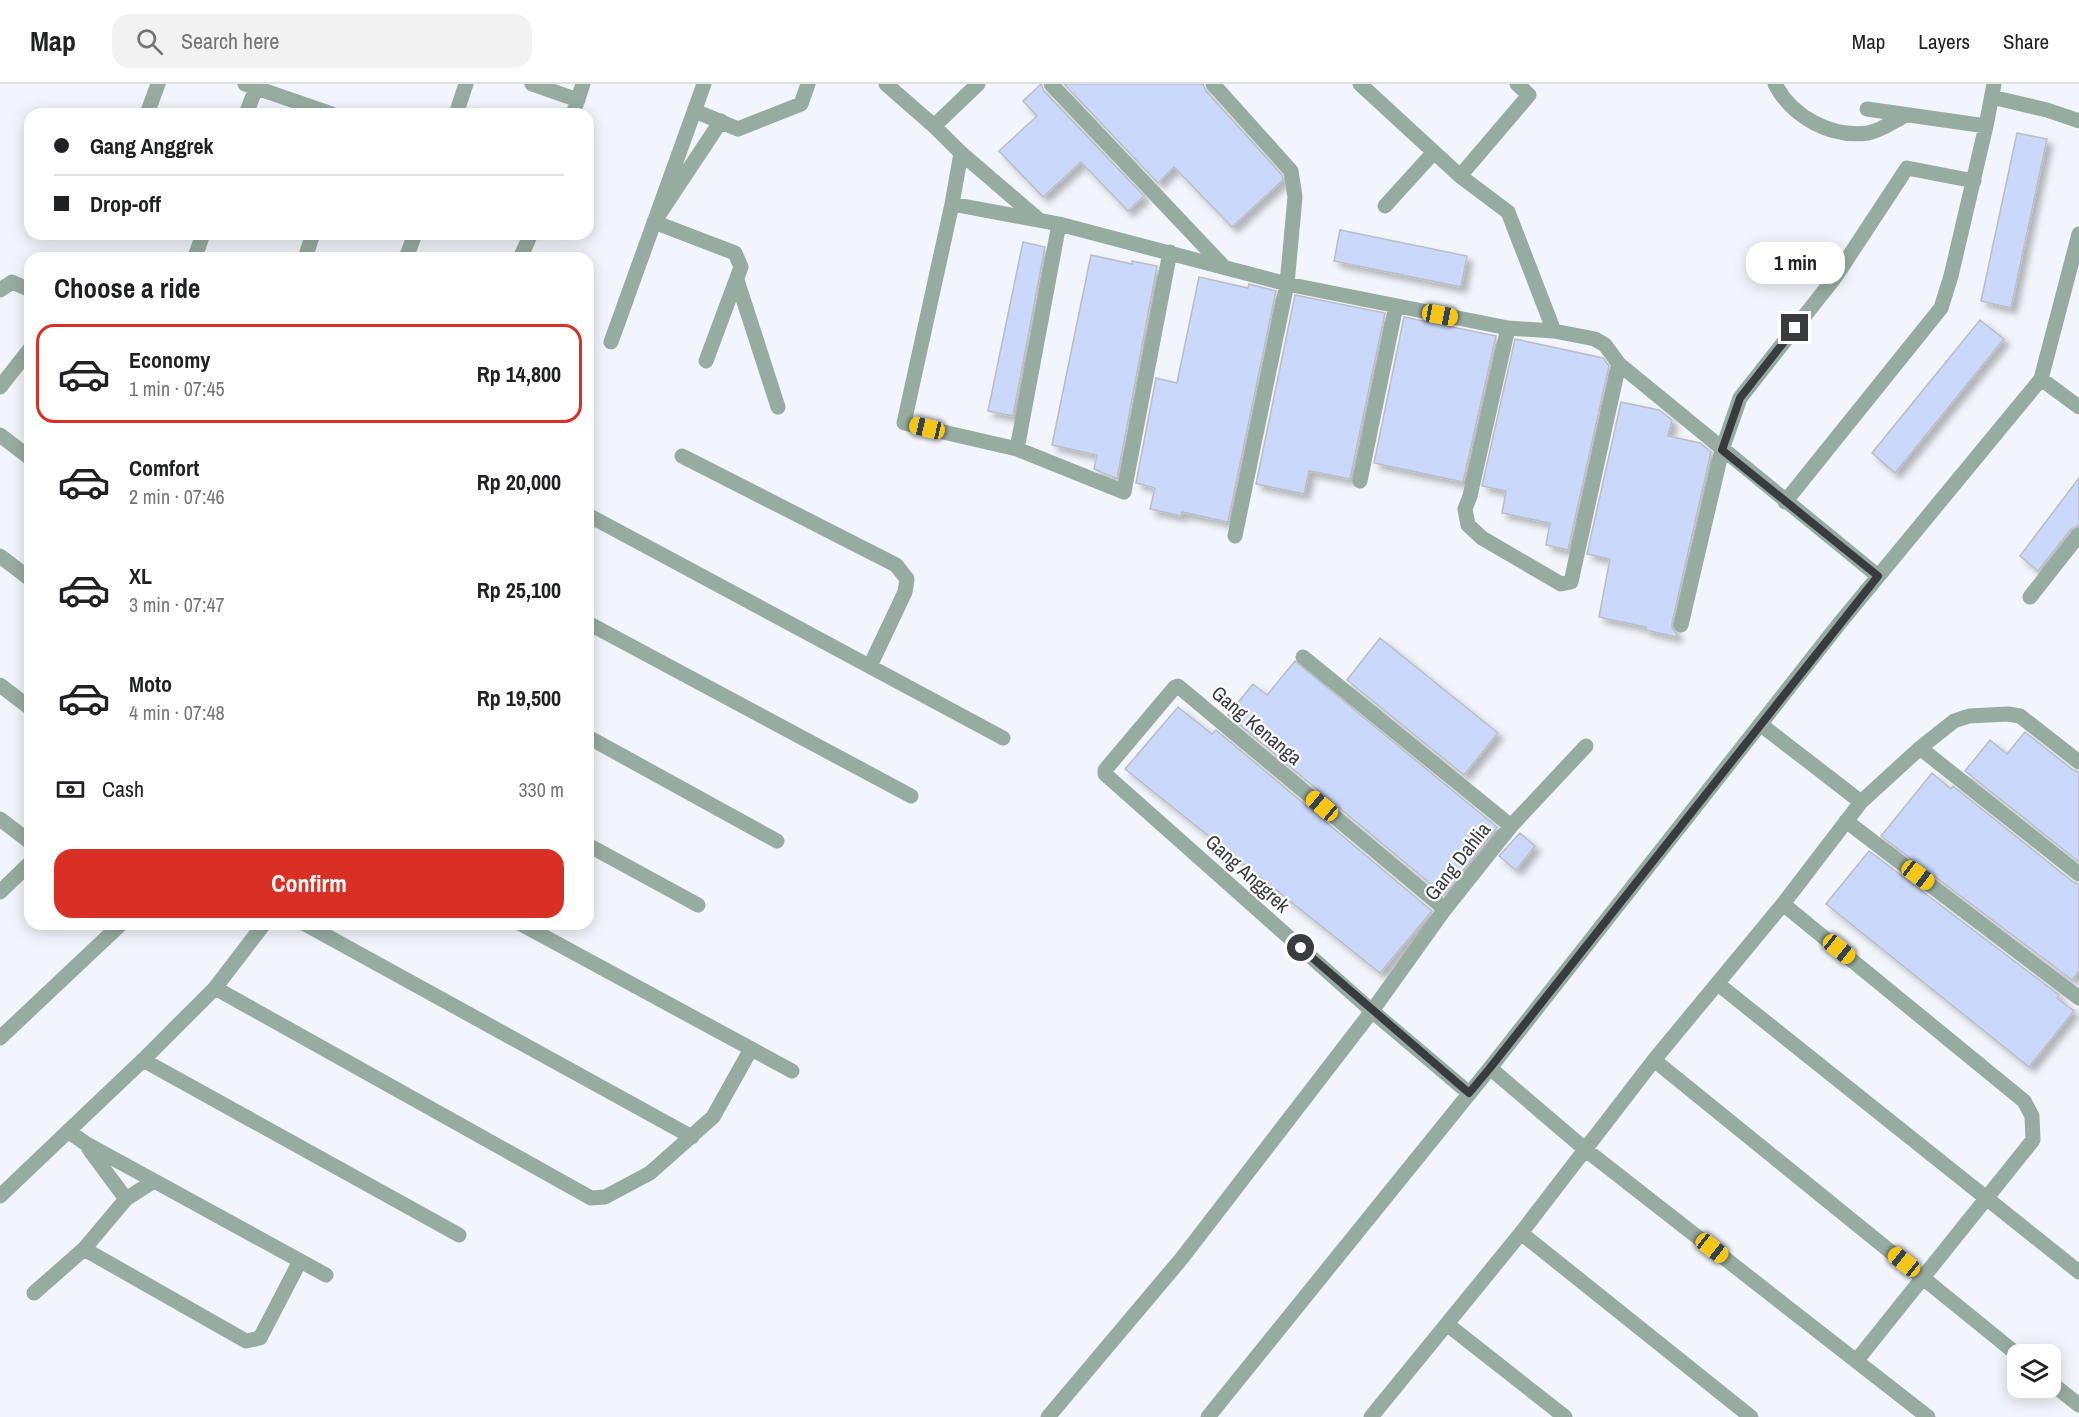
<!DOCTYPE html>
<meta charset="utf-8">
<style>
body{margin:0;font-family:"Archivo Narrow",sans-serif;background:#f2f2f2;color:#202124;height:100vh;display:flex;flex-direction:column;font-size:22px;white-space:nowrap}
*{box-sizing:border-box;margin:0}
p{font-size:20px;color:#757577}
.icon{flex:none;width:33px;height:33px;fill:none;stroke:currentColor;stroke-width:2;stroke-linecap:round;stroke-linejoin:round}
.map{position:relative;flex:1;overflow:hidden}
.details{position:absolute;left:24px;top:168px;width:570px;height:678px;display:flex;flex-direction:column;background:#fff;border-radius:18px;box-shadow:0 3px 15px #0003}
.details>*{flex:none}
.guide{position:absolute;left:24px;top:24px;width:570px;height:132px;border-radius:18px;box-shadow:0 3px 15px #0003;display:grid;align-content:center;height:132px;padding:0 30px;background:#fff}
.fabs{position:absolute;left:2007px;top:1260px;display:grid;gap:12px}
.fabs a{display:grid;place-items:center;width:54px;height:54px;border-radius:12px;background:#fff;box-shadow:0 3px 15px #0003;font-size:30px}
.end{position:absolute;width:27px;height:27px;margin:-14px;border:8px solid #3a3b3e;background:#fff;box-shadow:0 0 0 3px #fff}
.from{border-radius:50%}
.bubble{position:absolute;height:42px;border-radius:18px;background:#fff;box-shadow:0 3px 15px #0003;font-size:20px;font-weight:800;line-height:42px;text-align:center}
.car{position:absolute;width:18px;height:36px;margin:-18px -9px;border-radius:8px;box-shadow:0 0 4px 2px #0007;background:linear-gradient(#f5c518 24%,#345 0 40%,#f5c518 0 76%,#345 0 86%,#f5c518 0)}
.guide b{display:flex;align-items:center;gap:21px;height:57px;font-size:22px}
.guide b+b{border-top:2px solid #e0e0e0}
.guide i{width:15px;height:15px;background:#202124}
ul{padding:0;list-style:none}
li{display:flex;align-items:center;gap:18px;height:99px;margin:0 12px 9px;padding:0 18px;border:3px solid transparent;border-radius:18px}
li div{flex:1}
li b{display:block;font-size:22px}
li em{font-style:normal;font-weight:800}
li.selected{border-color:#d93025}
li>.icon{width:54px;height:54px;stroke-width:1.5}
h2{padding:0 30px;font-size:27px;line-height:72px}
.pay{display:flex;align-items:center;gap:15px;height:66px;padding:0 30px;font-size:22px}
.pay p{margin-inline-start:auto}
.primary-button{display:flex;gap:12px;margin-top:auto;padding:12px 30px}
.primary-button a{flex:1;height:69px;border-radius:18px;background:#d93025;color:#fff;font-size:24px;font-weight:800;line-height:69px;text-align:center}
header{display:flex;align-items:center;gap:36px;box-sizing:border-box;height:84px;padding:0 30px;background:#fff;border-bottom:2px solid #e0e0e0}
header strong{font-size:28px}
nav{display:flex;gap:33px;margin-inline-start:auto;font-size:21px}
.search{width:420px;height:54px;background:#f2f2f2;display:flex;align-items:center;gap:15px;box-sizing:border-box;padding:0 21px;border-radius:18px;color:#757577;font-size:22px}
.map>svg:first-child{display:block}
</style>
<header>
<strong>Map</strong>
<div class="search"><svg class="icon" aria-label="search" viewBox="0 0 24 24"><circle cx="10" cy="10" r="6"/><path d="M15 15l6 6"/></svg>Search here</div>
<nav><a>Map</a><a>Layers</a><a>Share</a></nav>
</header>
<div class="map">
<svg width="2079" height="1333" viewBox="0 0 2079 1333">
<defs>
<filter id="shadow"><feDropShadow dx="5.5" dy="5.5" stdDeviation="3" flood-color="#0004"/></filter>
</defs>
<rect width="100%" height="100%" fill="#f2f5fb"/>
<path fill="#c9d8fb" stroke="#bbbdc3" stroke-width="1.5" filter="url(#shadow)" d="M1041,0L1044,7L1144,112L1128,127L1081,78L1043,113L999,67L1037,32L1023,17Z
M1064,0H1203L1206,7L1282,91L1283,96L1232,143L1174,83L1158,99Z
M2017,49L2047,55L2011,224L1981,217Z
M1340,146L1467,172L1461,203L1334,177Z
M1023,158L1045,163L1013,332L988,327Z
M1091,171L1132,180V177L1157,182L1117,395L1094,385L1097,371L1052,361Z
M1199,193L1248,204L1249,200L1276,207L1228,438L1182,428L1181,432L1150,425L1155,404L1136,399L1156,294L1177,299Z
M1295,211L1385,229L1350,395L1309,387L1304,410L1256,400Z
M1404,233L1496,252L1463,398L1374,379Z
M1980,236L2004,255L1895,389L1872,369Z
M1515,255L1603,274L1609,282L1568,466L1546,461L1550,439L1502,429L1506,407L1482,402Z
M1621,318L1659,326L1672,336L1668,352L1700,359L1711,368L1672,539V544L1677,550L1676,553L1646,546V543L1599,533L1610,475L1587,470Z
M2079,394V441L2071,445L2038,487L2020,472Z
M1380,554L1498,649L1464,691L1347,596Z
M1295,577L1497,743L1444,811L1228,631L1253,600L1267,611Z
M1178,623L1212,650L1216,646L1432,827L1380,889L1125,685Z
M2025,648L2073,686L2079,688V778L1965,687L1990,656L2007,670Z
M1932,689L1951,705L1953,702L2073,798L2079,800V887L2072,896L1881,752Z
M1520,749L1535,762L1516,786L1499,772Z
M1869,767L2059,911L2057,914L2074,927L2029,983L1826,820Z"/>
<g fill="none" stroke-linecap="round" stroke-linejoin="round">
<path stroke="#97aca0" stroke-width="15" d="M245,0L332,30
M532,0L578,16
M886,0L934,42
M978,0L934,42L961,69L1038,135
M1051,0L1224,183
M1213,0L1291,87L1295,113L1287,200L1235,452
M1360,0L1460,92L1508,128L1554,247
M1775,0C1792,33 1831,54 1868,49C1880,47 1894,37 1906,31
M1992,13L2047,26L2079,37
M1867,25L1986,42
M695,27L738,45L801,20L808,0
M147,30L158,0
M246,30L256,4
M456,30L466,0
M573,30L583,0
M961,69L952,120L904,339L1017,365L1124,408L1170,168
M1460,92L1529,11L1517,0
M952,120L1059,140L1287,200L1508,244L1554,247L1595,255L1605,261L1619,280L1878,492
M1385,122L1434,68
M195,173L203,150
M305,174L313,150
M406,174L415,150
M520,174L531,150
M737,196L778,323
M0,206L12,198L30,206
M1508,244L1470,412L1465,425L1468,441L1482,454L1561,500L1571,498L1619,280
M611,258L704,0
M706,277L741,183L735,169L654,138L721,37
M2041,295L2079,323
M0,303L30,265
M0,351L30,374
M1017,365L1059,140
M682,372L896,481L907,495L905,508L870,582
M1360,397L1396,222
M1785,418L1941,224L1951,192L1986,42L1994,0
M588,431L1003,654
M0,472L30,495
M2030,513L2079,451
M588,539L911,712
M1681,541L1722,366L1740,314L1836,192L1907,84L1974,97
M1303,573L1511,742
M0,601L30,624
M1760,640L1861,718
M588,653L777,757
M1920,664L2079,790
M0,735L30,758
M1846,737L2079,914
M588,761L698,821
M0,808L30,779
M1783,820L2024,1017L2032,1032L2033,1056L1857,1276
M1445,825L1178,602L1175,603L1105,686V690L1372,927L1469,1009
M305,840L692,1053
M521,840L792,987
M1718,900L2079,1188
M215,904L591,1114L605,1113L650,1089L713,1033L751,965
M0,954L121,840
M143,976L459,1151
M1654,976L2018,1271
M1490,984L1586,1066L1928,1333
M68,1047L85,1059L326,1191
M89,1065L126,1115
M0,1112L143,976L215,904L264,840
M1521,1149L1751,1333
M84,1165L246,1257L260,1254L300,1177
M34,1209L84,1165L126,1115L154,1097
M1448,1241L1565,1333
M2050,1298L2079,1321
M1048,1333L1182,1174L1372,927L1445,825L1511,742L1586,662
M1208,1333L1490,984L1839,540L2041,295L2079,150
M1371,1333L1521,1149L1654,976L1783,820L1861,718L1920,664L1954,637L1969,632L2008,630L2020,632L2079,678"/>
</g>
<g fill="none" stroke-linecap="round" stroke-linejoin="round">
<path stroke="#3a3b3e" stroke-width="8" d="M1301,864L1469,1009L1490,984L1878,492L1722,366L1740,314L1795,244"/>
</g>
<g text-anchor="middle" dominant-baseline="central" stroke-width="4.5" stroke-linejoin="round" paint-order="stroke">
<g font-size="20" fill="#3a3b3e" stroke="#fff">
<text transform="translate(1257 641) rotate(40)">Gang Kenanga</text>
<text transform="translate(1457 777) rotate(-52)">Gang Dahlia</text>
<text transform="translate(1248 789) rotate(42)">Gang Anggrek</text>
</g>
</g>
</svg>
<div class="fabs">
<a><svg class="icon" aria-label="layers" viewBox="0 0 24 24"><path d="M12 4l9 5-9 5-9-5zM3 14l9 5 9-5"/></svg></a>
</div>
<i class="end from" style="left:1301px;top:864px"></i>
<i class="end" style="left:1795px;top:244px"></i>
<div class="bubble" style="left:1746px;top:158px;width:99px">1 min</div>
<i class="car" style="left:1440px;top:231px;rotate:101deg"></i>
<i class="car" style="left:927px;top:344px;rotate:283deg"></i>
<i class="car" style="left:1322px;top:722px;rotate:310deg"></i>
<i class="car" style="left:1918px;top:791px;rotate:127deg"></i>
<i class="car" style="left:1839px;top:865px;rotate:129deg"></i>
<i class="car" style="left:1712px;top:1164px;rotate:128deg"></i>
<i class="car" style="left:1904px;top:1178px;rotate:309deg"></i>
<div class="guide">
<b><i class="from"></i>Gang Anggrek</b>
<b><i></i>Drop-off</b>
</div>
<section class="details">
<h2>Choose a ride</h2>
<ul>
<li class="selected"><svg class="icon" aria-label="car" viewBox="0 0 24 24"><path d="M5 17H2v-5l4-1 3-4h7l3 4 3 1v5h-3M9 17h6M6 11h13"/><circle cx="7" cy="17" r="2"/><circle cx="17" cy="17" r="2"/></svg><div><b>Economy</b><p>1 min · 07:45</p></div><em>Rp 14,800</em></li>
<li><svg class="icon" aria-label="car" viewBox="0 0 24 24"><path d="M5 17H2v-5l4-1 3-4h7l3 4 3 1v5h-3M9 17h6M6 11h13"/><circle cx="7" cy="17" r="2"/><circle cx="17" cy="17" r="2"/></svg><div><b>Comfort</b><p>2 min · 07:46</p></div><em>Rp 20,000</em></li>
<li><svg class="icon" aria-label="car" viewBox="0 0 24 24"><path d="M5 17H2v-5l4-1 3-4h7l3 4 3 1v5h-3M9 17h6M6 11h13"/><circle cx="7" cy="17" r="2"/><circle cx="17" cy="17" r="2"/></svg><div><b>XL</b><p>3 min · 07:47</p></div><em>Rp 25,100</em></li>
<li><svg class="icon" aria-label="car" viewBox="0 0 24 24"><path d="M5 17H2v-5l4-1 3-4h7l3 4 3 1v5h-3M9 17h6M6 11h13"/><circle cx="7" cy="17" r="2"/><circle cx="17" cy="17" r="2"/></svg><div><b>Moto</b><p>4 min · 07:48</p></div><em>Rp 19,500</em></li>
</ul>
<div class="pay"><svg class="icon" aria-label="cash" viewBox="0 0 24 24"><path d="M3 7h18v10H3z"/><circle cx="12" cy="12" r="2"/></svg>Cash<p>330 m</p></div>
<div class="primary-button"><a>Confirm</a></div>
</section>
</div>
